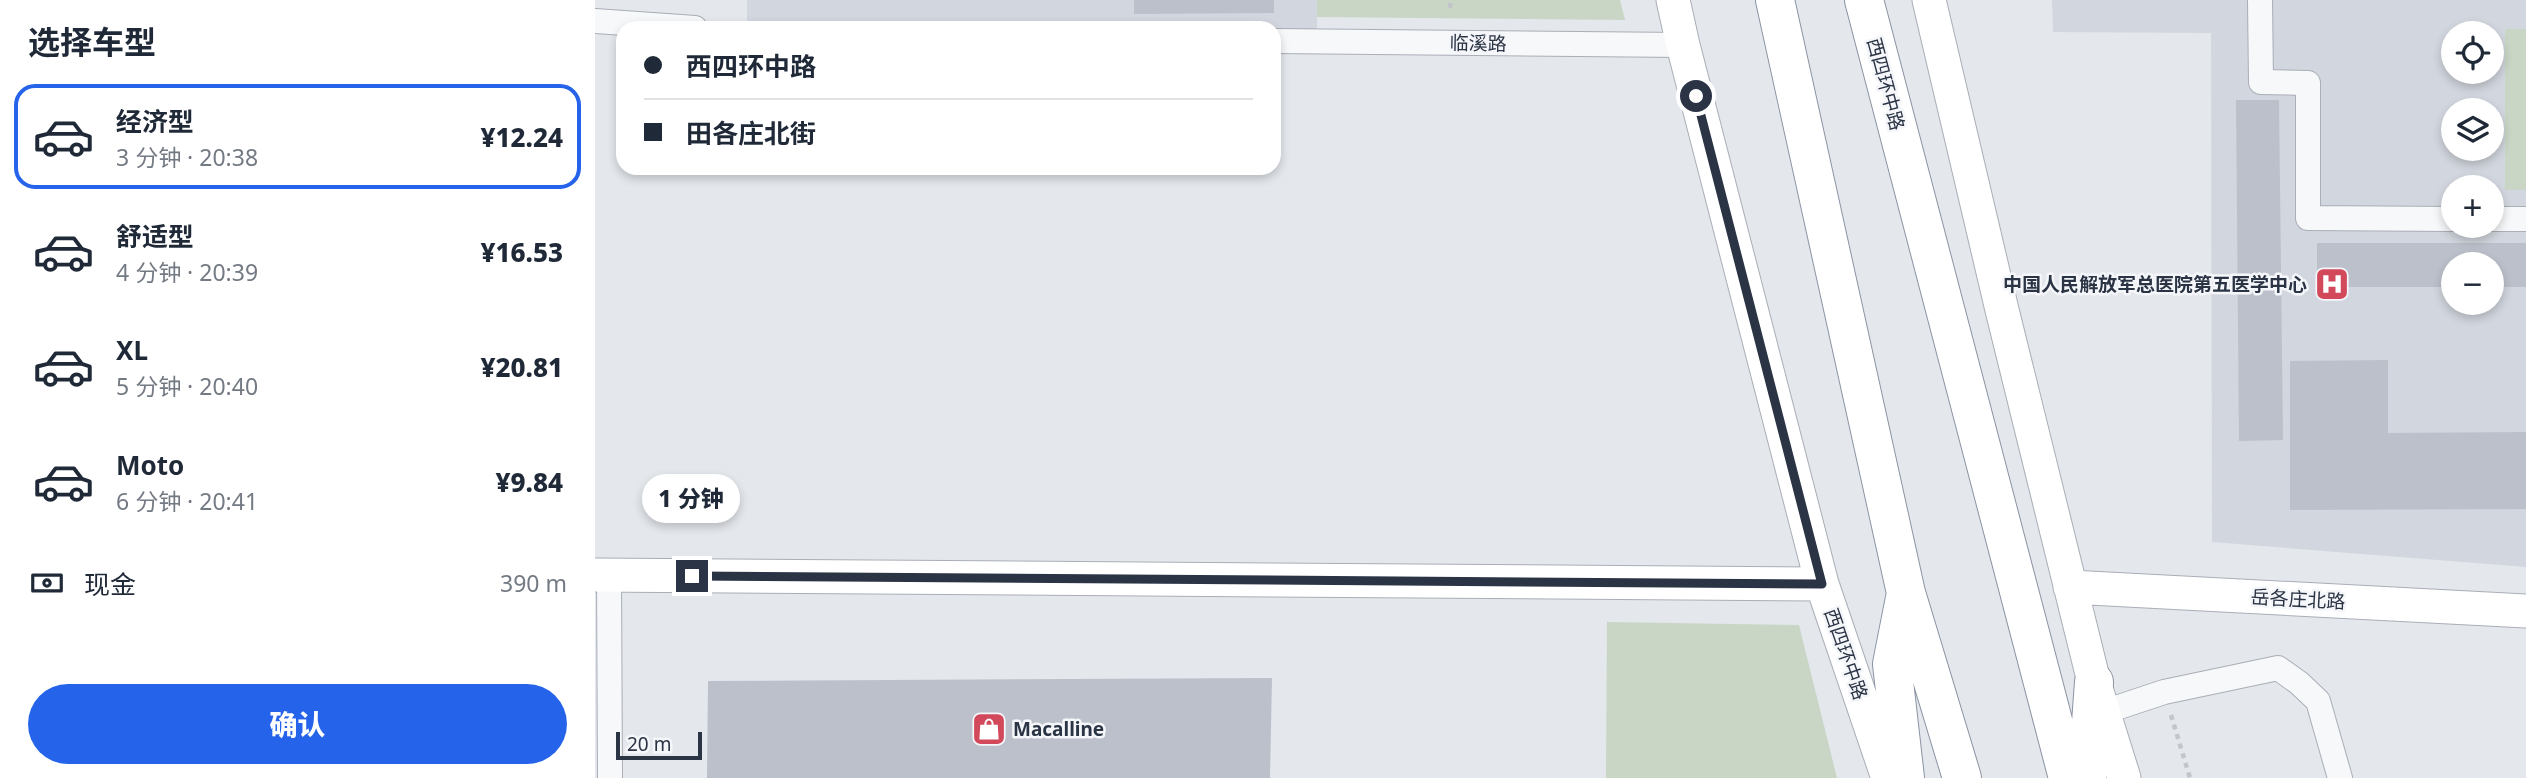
<!DOCTYPE html>
<html lang="zh">
<meta charset="utf-8">
<style>
body{margin:0;font-family:"Noto Sans","Noto Sans SC",sans-serif;background:#f2f2f3;color:#1f2937;height:100vh;display:flex;flex-direction:column;font-size:26px;white-space:nowrap}
*{box-sizing:border-box;margin:0}
p{font-size:23px;color:#747a83}
.icon{flex:none;width:38px;height:38px;fill:none;stroke:currentColor;stroke-width:2;stroke-linecap:round;stroke-linejoin:round}
.map{position:relative;flex:1;overflow:hidden}
.sheet{display:flex;flex-direction:column;background:#fff;width:595px}
.sheet>*{flex:none}
.top-card{position:absolute;left:21px;top:21px;width:665px;height:154px;border-radius:21px;box-shadow:0 4px 10px #0003;display:grid;align-content:center;height:154px;padding:0 28px;background:#fff}
.fabs{position:absolute;left:1846px;top:21px;display:grid;gap:14px}
.fabs a{display:grid;place-items:center;width:63px;height:63px;border-radius:50%;background:#fff;box-shadow:0 4px 10px #0003;font-size:35px}
.scale{position:absolute;left:21px;bottom:18px;width:86px;box-sizing:border-box;padding-left:7px;border:4px solid #2b3445;border-top:0;font-size:19px;line-height:24px;white-space:nowrap;color:#2b3445;-webkit-text-stroke:5px #f4f6f9;paint-order:stroke}
.end{position:absolute;width:32px;height:32px;margin:-16px;border:9px solid #2b3445;background:#fff;box-shadow:0 0 0 4px #fff}
.from{border-radius:50%}
.bubble{position:absolute;height:49px;border-radius:24px;background:#fff;box-shadow:0 4px 10px #0003;font-size:23px;font-weight:800;line-height:49px;text-align:center}
.top-card b{display:flex;align-items:center;gap:24px;height:66px;font-size:26px}
.top-card b+b{border-top:2px solid #e0e1e3}
.top-card i{width:18px;height:18px;background:#1f2937}
ul{padding:0;list-style:none}
li{display:flex;align-items:center;gap:21px;height:105px;margin:0 14px 10px;padding:0 14px;border:4px solid transparent;border-radius:21px}
li div{flex:1}
li b{display:block;font-size:26px}
li em{font-style:normal;font-weight:800}
li.active{border-color:#2563eb}
li>.icon{width:63px;height:63px;stroke-width:1.5}
h2{padding:0 28px;font-size:32px;line-height:84px}
.pay{display:flex;align-items:center;gap:18px;height:77px;padding:0 28px;font-size:26px}
.pay p{margin-inline-start:auto}
.primary-button{display:flex;gap:14px;margin-top:auto;padding:14px 28px}
.primary-button a{flex:1;height:80px;border-radius:42px;background:#2563eb;color:#fff;font-size:28px;font-weight:800;line-height:80px;text-align:center}
main{display:flex;flex:1;min-height:0}
.map>svg:first-child{display:block}
</style>
<main>
<section class="sheet">
<h2>选择车型</h2>
<ul>
<li class="active"><svg class="icon" aria-label="car" viewBox="0 0 24 24"><path d="M5 17H2v-5l4-1 3-4h7l3 4 3 1v5h-3M9 17h6M6 11h13"/><circle cx="7" cy="17" r="2"/><circle cx="17" cy="17" r="2"/></svg><div><b>经济型</b><p>3 分钟 · 20:38</p></div><em>¥12.24</em></li>
<li><svg class="icon" aria-label="car" viewBox="0 0 24 24"><path d="M5 17H2v-5l4-1 3-4h7l3 4 3 1v5h-3M9 17h6M6 11h13"/><circle cx="7" cy="17" r="2"/><circle cx="17" cy="17" r="2"/></svg><div><b>舒适型</b><p>4 分钟 · 20:39</p></div><em>¥16.53</em></li>
<li><svg class="icon" aria-label="car" viewBox="0 0 24 24"><path d="M5 17H2v-5l4-1 3-4h7l3 4 3 1v5h-3M9 17h6M6 11h13"/><circle cx="7" cy="17" r="2"/><circle cx="17" cy="17" r="2"/></svg><div><b>XL</b><p>5 分钟 · 20:40</p></div><em>¥20.81</em></li>
<li><svg class="icon" aria-label="car" viewBox="0 0 24 24"><path d="M5 17H2v-5l4-1 3-4h7l3 4 3 1v5h-3M9 17h6M6 11h13"/><circle cx="7" cy="17" r="2"/><circle cx="17" cy="17" r="2"/></svg><div><b>Moto</b><p>6 分钟 · 20:41</p></div><em>¥9.84</em></li>
</ul>
<div class="pay"><svg class="icon" aria-label="cash" viewBox="0 0 24 24"><path d="M3 7h18v10H3z"/><circle cx="12" cy="12" r="2"/></svg>现金<p>390 m</p></div>
<div class="primary-button"><a>确认</a></div>
</section>
<div class="map">
<svg width="1931" height="778" viewBox="0 0 1931 778">
<rect width="100%" height="100%" fill="#e4e7ec"/>
<path fill="#d2d6de" fill-rule="evenodd" d="M152,0H722V38L679,37V28H324L152,24Z
M1457,0H1931V567L1617,542L1616,33L1458,32ZM1858,33H1897V72H1858ZM1858,110H1897V149H1858ZM1858,187H1897V226H1858ZM1858,264H1897V303H1858Z"/>
<path fill="#c9d6c5" d="M722,0H1025L1030,20L722,17Z
M1910,29H1931V190H1910Z
M1012,622L1204,625L1242,778H1011Z"/>
<path fill="#bbc0ca" d="M539,0H679V13L539,14Z
M1641,100H1684L1688,440L1644,441Z
M1722,243H1931V287H1897V264H1858V287H1722Z
M1793,360V433L1931,432V509L1695,510V361Z
M677,678L675,778H112L113,681Z"/>
<g fill="none" stroke-linecap="round" stroke-linejoin="round">
<g stroke="#a9aeb7" stroke-width="26">
<path id="street" d="M1665,0L1666,82L1713,83V218L1858,219
M0,21L100,28
M679,41L1088,45
M1897,219H1931
M14,576L15,778
M1509,712L1569,692L1683,668L1704,683L1723,701L1745,778"/>
</g>
<g stroke="#a9aeb7" stroke-width="35">
<path id="secondary" d="M1078,0L1088,45L1227,584L1293,778
M1334,0L1407,310L1499,682L1529,778
M0,575L1227,584
M1475,587L1931,611"/>
</g>
<g stroke="#8b94a3" stroke-width="40">
<path id="highway" d="M1180,0L1311,593L1367,778
M1269,0L1473,778
M1310,598L1297,664L1310,778
M1492,778L1499,682"/>
</g>
<path stroke="#c2c5cb" stroke-width="4.5" stroke-dasharray="5 5" stroke-linecap="butt" d="M855,8L856,0
M1576,715L1595,778"/>
<use href="#street" stroke="#f7f8fa" stroke-width="24"/>
<use href="#secondary" stroke="#fff" stroke-width="33"/>
<use href="#highway" stroke="#fff" stroke-width="38"/>
</g>
<g fill="none" stroke-linecap="round" stroke-linejoin="round">
<path stroke="#2b3445" stroke-width="9" d="M97,576L1227,584L1101,96"/>
</g>
<defs>
<g id="hospital-square" transform="scale(1.75)"><rect x="-9" y="-9" width="18" height="18" rx="4" fill="#d1495b" stroke="#f4f6f9"/><path d="M-5-5h3v3.5h4V-5h3V5h-3V1.5h-4V5h-3Z" fill="#fff"/></g>
<g id="shop-square" transform="scale(1.75)"><rect x="-9" y="-9" width="18" height="18" rx="4" fill="#d1495b" stroke="#f4f6f9"/><path d="M-5-2.5h2.3a2.7 3.5 0 0 1 5.4 0H5L5.5 6h-11ZM-1.5-2.5h3a1.5 2.3 0 0 0-3 0Z" fill="#fff"/></g>
</defs>
<g fill-rule="evenodd">
<use href="#hospital-square" x="1737" y="284"/>
<use href="#shop-square" x="394" y="729"/>
</g>
<g text-anchor="middle" dominant-baseline="central" stroke-width="5" stroke-linejoin="round" paint-order="stroke">
<g font-size="19" fill="#2b3445" stroke="#f4f6f9">
<text transform="translate(883 43) rotate(1)">临溪路</text>
<text transform="translate(1291 84) rotate(75)">西四环中路</text>
<text transform="translate(1703 599) rotate(3)">岳各庄北路</text>
<text transform="translate(1251 654) rotate(71)">西四环中路</text>
</g>
<g font-size="19" font-weight="bold" fill="#2b3445" stroke="#f4f6f9" text-anchor="end">
<text x="1712" y="284">中国人民解放军总医院第五医学中心</text>
<text x="418" y="729" text-anchor="start">Macalline</text>
</g>
</g>
</svg>
<div class="fabs">
<a><svg class="icon" aria-label="locate" viewBox="0 0 24 24"><circle cx="12" cy="12" r="6"/><path d="M12 2v4M12 18v4M2 12h4M18 12h4"/></svg></a>
<a><svg class="icon" aria-label="layers" viewBox="0 0 24 24"><path d="M12 4l9 5-9 5-9-5zM3 14l9 5 9-5"/></svg></a>
<a>+</a>
<a>−</a>
</div>
<div class="scale">20 m</div>
<i class="end from" style="left:1101px;top:96px"></i>
<i class="end" style="left:97px;top:576px"></i>
<div class="bubble" style="left:47px;top:474px;width:98px">1 分钟</div>
<div class="top-card">
<b><i class="from"></i>西四环中路</b>
<b><i></i>田各庄北街</b>
</div>
</div>
</main>
